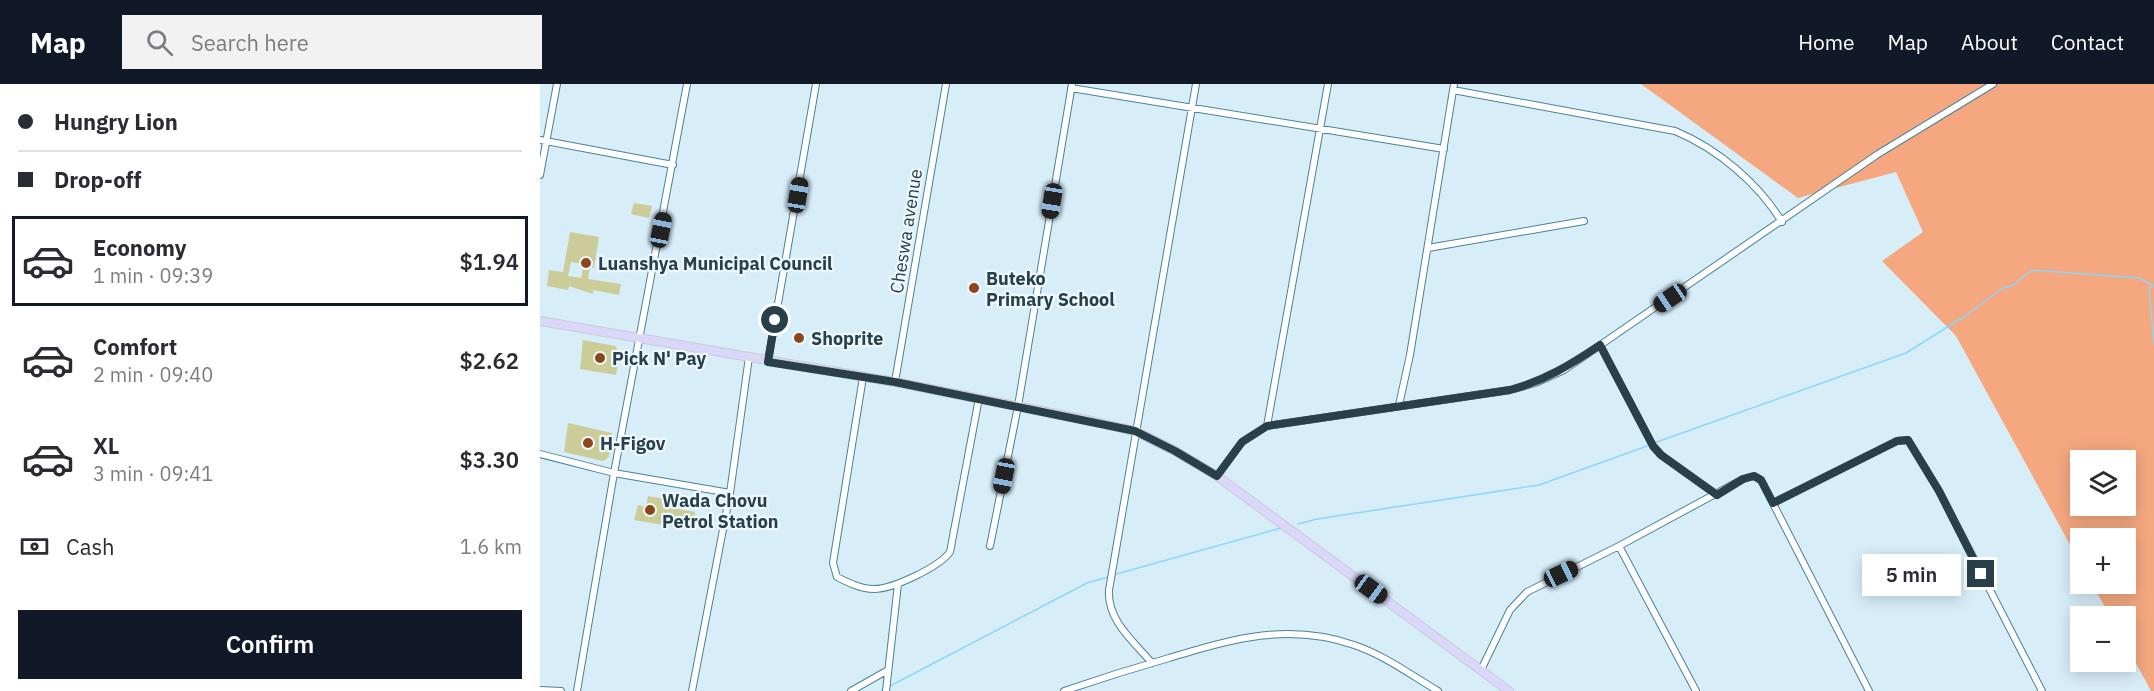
<!DOCTYPE html>
<meta charset="utf-8">
<style>
body{margin:0;font-family:"IBM Plex Sans",sans-serif;background:#f2f2f3;color:#2b2b33;height:100vh;display:flex;flex-direction:column;font-size:22px;white-space:nowrap}
*{box-sizing:border-box;margin:0}
p{font-size:20px;color:#7c7c81}
.icon{flex:none;width:33px;height:33px;fill:none;stroke:currentColor;stroke-width:2;stroke-linecap:round;stroke-linejoin:round}
.map{position:relative;flex:1;overflow:hidden}
.drawer{display:flex;flex-direction:column;background:#fff;width:540px}
.drawer>*{flex:none}
.guide{display:grid;align-content:center;height:132px;padding:0 18px;background:#fff}
.fabs{position:absolute;left:1530px;top:366px;display:grid;gap:12px}
.fabs a{display:grid;place-items:center;width:66px;height:66px;border-radius:0px;background:#fff;box-shadow:0 3px 15px #0003;font-size:30px}
.end{position:absolute;width:27px;height:27px;margin:-14px;border:8px solid #29404b;background:#fff;box-shadow:0 0 0 3px #fff}
.from{border-radius:50%}
.bubble{position:absolute;height:42px;border-radius:0px;background:#fff;box-shadow:0 3px 15px #0003;font-size:20px;font-weight:600;line-height:42px;text-align:center}
.car{position:absolute;width:18px;height:36px;margin:-18px -9px;border-radius:8px;box-shadow:0 0 4px 2px #0007;background:linear-gradient(#222 24%,#8ab4d8 0 40%,#222 0 76%,#8ab4d8 0 86%,#222 0)}
.guide b{display:flex;align-items:center;gap:21px;height:57px;font-size:22px}
.guide b+b{border-top:2px solid #e1e1e2}
.guide i{width:15px;height:15px;background:#2b2b33}
ul{padding:0;list-style:none}
li{display:flex;align-items:center;gap:18px;height:90px;margin:0 12px 9px;padding:0 6px;border:3px solid transparent;border-radius:0px}
li div{flex:1}
li b{display:block;font-size:22px}
li em{font-style:normal;font-weight:600}
li.on{border-color:#111827}
li>.icon{width:54px;height:54px;stroke-width:1.5}
.pay{display:flex;align-items:center;gap:15px;height:66px;padding:0 18px;font-size:22px}
.pay p{margin-inline-start:auto}
.button{display:flex;gap:12px;margin-top:auto;padding:12px 18px}
.button a{flex:1;height:69px;border-radius:0px;background:#111827;color:#fff;font-size:24px;font-weight:600;line-height:69px;text-align:center}
header{display:flex;align-items:center;gap:36px;box-sizing:border-box;height:84px;padding:0 30px;background:#111827;color:#fff}
header strong{font-size:28px}
nav{display:flex;gap:33px;margin-inline-start:auto;font-size:21px}
.search{width:420px;height:54px;background:#f2f2f3;display:flex;align-items:center;gap:15px;box-sizing:border-box;padding:0 21px;border-radius:0px;color:#7c7c81;font-size:22px}
main{display:flex;flex:1;min-height:0}
.map>svg:first-child{display:block}
</style>
<header>
<strong>Map</strong>
<div class="search"><svg class="icon" aria-label="search" viewBox="0 0 24 24"><circle cx="10" cy="10" r="6"/><path d="M15 15l6 6"/></svg>Search here</div>
<nav><a>Home</a><a>Map</a><a>About</a><a>Contact</a></nav>
</header>
<main>
<section class="drawer">
<div class="guide">
<b><i class="from"></i>Hungry Lion</b>
<b><i></i>Drop-off</b>
</div>
<ul>
<li class="on"><svg class="icon" aria-label="car" viewBox="0 0 24 24"><path d="M5 17H2v-5l4-1 3-4h7l3 4 3 1v5h-3M9 17h6M6 11h13"/><circle cx="7" cy="17" r="2"/><circle cx="17" cy="17" r="2"/></svg><div><b>Economy</b><p>1 min · 09:39</p></div><em>$1.94</em></li>
<li><svg class="icon" aria-label="car" viewBox="0 0 24 24"><path d="M5 17H2v-5l4-1 3-4h7l3 4 3 1v5h-3M9 17h6M6 11h13"/><circle cx="7" cy="17" r="2"/><circle cx="17" cy="17" r="2"/></svg><div><b>Comfort</b><p>2 min · 09:40</p></div><em>$2.62</em></li>
<li><svg class="icon" aria-label="car" viewBox="0 0 24 24"><path d="M5 17H2v-5l4-1 3-4h7l3 4 3 1v5h-3M9 17h6M6 11h13"/><circle cx="7" cy="17" r="2"/><circle cx="17" cy="17" r="2"/></svg><div><b>XL</b><p>3 min · 09:41</p></div><em>$3.30</em></li>
</ul>
<div class="pay"><svg class="icon" aria-label="cash" viewBox="0 0 24 24"><path d="M3 7h18v10H3z"/><circle cx="12" cy="12" r="2"/></svg>Cash<p>1.6 km</p></div>
<div class="button"><a>Confirm</a></div>
</section>
<div class="map">
<svg width="1614" height="607" viewBox="0 0 1614 607">
<rect width="100%" height="100%" fill="#d7eef9"/>
<path fill="#f5a880" fill-rule="evenodd" d="M1101,0H1614V607H1611L1586,561V532H1570L1552,500H1586V454H1540V479L1416,252L1342,177L1383,148L1356,88L1258,114ZM1540,376H1586V422H1540Z"/>
<g fill="none" stroke-linecap="round" stroke-linejoin="round">
<path stroke="#8ad7fa" stroke-width="1.5" d="M1614,201L1609,205L1614,260
M1114,359L1366,269L1425,232L1463,204L1472,202L1492,186L1599,194L1611,201
M758,440L777,435L999,401L1110,361
M573,491L741,444
M350,602L547,499L568,493
M341,607L342,606"/>
</g>
<path fill="#cbcc97" fill-rule="evenodd" d="M94,119L112,122L109,134L91,130Z
M30,148L59,153L54,184L50,183L48,195L81,200L79,211L53,206V210L29,202L28,206L7,202L9,186L23,188ZM31,178L44,180L41,194L28,192Z
M43,256L75,262L80,269L76,291L40,285Z
M28,339L72,349L69,373L63,377L24,368Z
M108,412L125,415L123,422L155,428L152,446L94,436L98,421L106,423Z"/>
<g fill="none" stroke-linecap="round" stroke-linejoin="round">
<g stroke="#4a819a" stroke-width="8">
<path id="minor" d="M531,4L904,65
M913,6L1135,47C1178,65 1218,99 1242,138
M0,56L133,81
M0,91L17,0
M888,164L1044,137
M1060,261L1113,362L1121,371L1177,411
M228,277L276,0
M323,293L293,479L297,493C309,499 321,505 334,505C353,505 399,483 410,468L439,314
M355,298L406,0
M859,321L870,271L914,0
M727,342L788,0
M0,370L74,389L190,409
M677,392L702,358L727,342L970,306L995,299L1024,286L1338,70L1453,0
M1233,419L1357,357L1368,356L1399,407L1502,607
M450,462L478,322L532,0
M1079,462L1156,607
M612,579C593,557 567,536 569,506L656,0
M941,586L970,526L987,508L1079,462L1203,395L1214,392L1221,396L1329,607
M0,606L21,607
M37,607L74,389L147,0
M152,607L190,409L209,273
M311,607L348,586
M346,607L358,500
M524,607C559,595 594,584 629,574C693,555 748,538 814,561C844,571 871,591 898,607"/>
</g>
<g stroke="#c7cdd0" stroke-width="10">
<path id="major" d="M0,237L355,298L552,337L595,347L635,367L677,392L969,607"/>
</g>
<use href="#minor" stroke="#fff" stroke-width="6"/>
<use href="#major" stroke="#dad7fb" stroke-width="8"/>
</g>
<g fill="none" stroke-linecap="round" stroke-linejoin="round">
<path stroke="#29404b" stroke-width="8" d="M235,236L228,278L355,298L595,347L635,367L677,392L702,358L727,342L970,306C1004,297 1030,281 1060,261L1113,362L1121,371L1177,411L1203,395L1214,392L1221,396L1233,419L1357,357L1368,356L1399,407L1441,490"/>
</g>
<g fill="#8b461c" stroke="#eef9fe" stroke-width="2">
<circle cx="46" cy="179" r="6"/>
<circle cx="434" cy="204" r="6"/>
<circle cx="259" cy="254" r="6"/>
<circle cx="60" cy="274" r="6"/>
<circle cx="48" cy="359" r="6"/>
<circle cx="110" cy="426" r="6"/>
</g>
<g text-anchor="middle" dominant-baseline="central" stroke-width="4.5" stroke-linejoin="round" paint-order="stroke">
<g font-size="18" fill="#29404b" stroke="#eef9fe">
<text transform="translate(366 147) rotate(-81)">Cheswa avenue</text>
</g>
<g font-size="18" font-weight="bold" fill="#29404b" stroke="#eef9fe" text-anchor="start">
<text x="58" y="179">Luanshya Municipal Council</text>
<text x="446" y="194">Buteko<tspan x="446" dy="21">Primary School</tspan></text>
<text x="271" y="254">Shoprite</text>
<text x="72" y="274">Pick N' Pay</text>
<text x="60" y="359">H-Figov</text>
<text x="122" y="416">Wada Chovu<tspan x="122" dy="21">Petrol Station</tspan></text>
</g>
</g>
</svg>
<div class="fabs">
<a><svg class="icon" aria-label="layers" viewBox="0 0 24 24"><path d="M12 4l9 5-9 5-9-5zM3 14l9 5 9-5"/></svg></a>
<a>+</a>
<a>−</a>
</div>
<i class="end from" style="left:235px;top:236px"></i>
<i class="end" style="left:1441px;top:490px"></i>
<div class="bubble" style="left:1322px;top:470px;width:99px">5 min</div>
<i class="car" style="left:258px;top:111px;rotate:9deg"></i>
<i class="car" style="left:512px;top:117px;rotate:189deg"></i>
<i class="car" style="left:121px;top:146px;rotate:11deg"></i>
<i class="car" style="left:1130px;top:214px;rotate:236deg"></i>
<i class="car" style="left:464px;top:392px;rotate:191deg"></i>
<i class="car" style="left:1021px;top:490px;rotate:65deg"></i>
<i class="car" style="left:831px;top:505px;rotate:126deg"></i>
</div>
</main>
